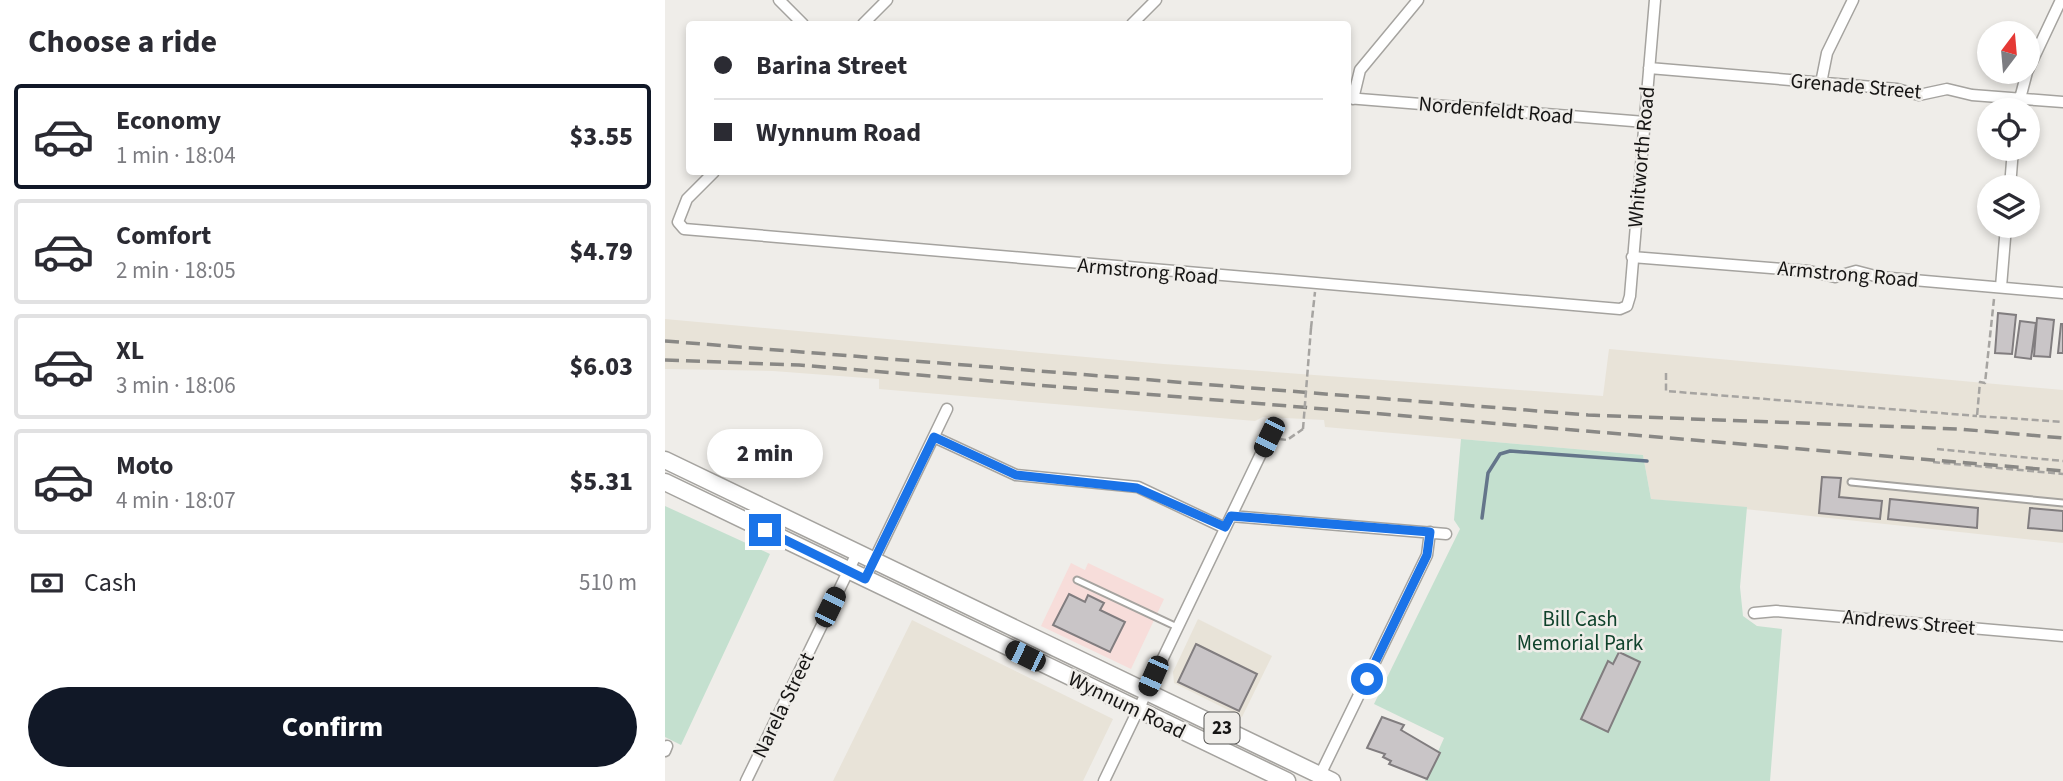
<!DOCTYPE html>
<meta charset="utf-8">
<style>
body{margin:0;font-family:"Source Sans 3",sans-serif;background:#f2f2f3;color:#2b2b33;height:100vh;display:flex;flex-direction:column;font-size:26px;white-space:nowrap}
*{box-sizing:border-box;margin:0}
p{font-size:23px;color:#7c7c81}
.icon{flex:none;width:38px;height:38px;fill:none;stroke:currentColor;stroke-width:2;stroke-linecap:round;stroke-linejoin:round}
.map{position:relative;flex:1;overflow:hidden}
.drawer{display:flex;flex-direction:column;background:#fff;width:665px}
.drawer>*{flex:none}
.top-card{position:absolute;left:21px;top:21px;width:665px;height:154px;border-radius:7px;box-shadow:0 4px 10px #0003;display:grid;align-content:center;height:154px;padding:0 28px;background:#fff}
.needle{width:46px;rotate:16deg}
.controls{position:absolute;left:1312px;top:21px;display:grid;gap:14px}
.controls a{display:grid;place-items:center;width:63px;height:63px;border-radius:50%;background:#fff;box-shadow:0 4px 10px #0003;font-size:35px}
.end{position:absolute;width:32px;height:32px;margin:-16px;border:9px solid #1a73e8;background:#fff;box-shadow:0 0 0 4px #fff}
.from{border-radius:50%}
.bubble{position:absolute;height:49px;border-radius:24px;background:#fff;box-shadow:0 4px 10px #0003;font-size:23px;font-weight:800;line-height:49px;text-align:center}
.car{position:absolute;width:21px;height:42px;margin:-21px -10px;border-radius:9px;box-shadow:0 0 5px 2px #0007;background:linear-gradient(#222 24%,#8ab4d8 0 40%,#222 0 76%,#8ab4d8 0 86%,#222 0)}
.top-card b{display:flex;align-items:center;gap:24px;height:66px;font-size:26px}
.top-card b+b{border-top:2px solid #e1e1e2}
.top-card i{width:18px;height:18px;background:#2b2b33}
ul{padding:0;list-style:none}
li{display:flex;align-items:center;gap:21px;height:105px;margin:0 14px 10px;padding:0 14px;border:4px solid #e1e1e2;border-radius:7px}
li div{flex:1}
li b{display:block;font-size:26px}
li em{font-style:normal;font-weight:800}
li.selected{border-color:#111827}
li>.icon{width:63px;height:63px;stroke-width:1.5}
h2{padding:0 28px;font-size:32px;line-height:84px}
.pay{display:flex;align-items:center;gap:18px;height:77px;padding:0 28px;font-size:26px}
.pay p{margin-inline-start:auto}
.cta{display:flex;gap:14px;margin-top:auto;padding:14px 28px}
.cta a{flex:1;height:80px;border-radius:42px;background:#111827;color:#fff;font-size:28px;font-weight:800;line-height:80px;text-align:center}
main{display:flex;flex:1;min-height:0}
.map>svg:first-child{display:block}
</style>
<main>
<section class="drawer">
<h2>Choose a ride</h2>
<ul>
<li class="selected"><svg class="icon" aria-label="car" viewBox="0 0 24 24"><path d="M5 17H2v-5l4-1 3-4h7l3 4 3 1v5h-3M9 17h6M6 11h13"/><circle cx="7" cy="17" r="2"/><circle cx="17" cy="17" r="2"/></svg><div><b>Economy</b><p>1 min · 18:04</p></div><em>$3.55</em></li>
<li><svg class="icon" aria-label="car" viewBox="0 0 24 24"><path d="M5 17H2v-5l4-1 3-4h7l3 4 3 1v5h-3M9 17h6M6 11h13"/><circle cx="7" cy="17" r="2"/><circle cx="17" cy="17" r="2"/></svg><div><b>Comfort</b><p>2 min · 18:05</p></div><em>$4.79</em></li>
<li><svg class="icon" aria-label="car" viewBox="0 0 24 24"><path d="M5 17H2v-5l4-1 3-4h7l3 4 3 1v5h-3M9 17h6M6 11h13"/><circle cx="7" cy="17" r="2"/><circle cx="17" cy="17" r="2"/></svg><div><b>XL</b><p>3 min · 18:06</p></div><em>$6.03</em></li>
<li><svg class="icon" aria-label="car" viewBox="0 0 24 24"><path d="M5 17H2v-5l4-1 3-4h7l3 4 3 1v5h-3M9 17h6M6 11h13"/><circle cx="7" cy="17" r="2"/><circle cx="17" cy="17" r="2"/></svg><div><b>Moto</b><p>4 min · 18:07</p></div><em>$5.31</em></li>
</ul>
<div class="pay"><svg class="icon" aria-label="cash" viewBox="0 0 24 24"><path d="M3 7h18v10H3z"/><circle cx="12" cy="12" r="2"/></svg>Cash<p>510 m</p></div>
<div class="cta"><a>Confirm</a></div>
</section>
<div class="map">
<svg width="1398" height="781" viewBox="0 0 1398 781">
<rect width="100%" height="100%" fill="#efede9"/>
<path fill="#f7ddda" d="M406,563L420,570L423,563L499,599L466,669L376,626Z"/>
<path fill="#e8e3d8" d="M0,319L499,364L938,396L944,349L1398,390V543L986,499L978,455L660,427L659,420L598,417L590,421L214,389V379L108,371L0,369Z
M533,619L607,656L577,717L509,683L508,672Z
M247,620L448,719L418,781H168Z"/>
<path fill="#c4e0cf" d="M796,439L978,455L986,499L1082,507L1075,587L1078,616L1092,626L1117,629L1105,781H760L779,738L709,704L795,529L789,520Z
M0,506L105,554L16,745L0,737Z"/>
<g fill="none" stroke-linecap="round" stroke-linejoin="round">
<path stroke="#64758a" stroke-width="3.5" d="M817,518L823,473L835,454L845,451L982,461"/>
</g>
<path fill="#c9c5c7" stroke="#817d7f" stroke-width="2" d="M1333,313L1351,315L1347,354L1330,353Z
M1372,318L1389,320L1385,357L1369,356Z
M1355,321L1371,323L1366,359L1350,357Z
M1396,324H1398V353H1393Z
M1157,477L1176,478L1174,497L1217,501L1215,519L1154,513Z
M1225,499L1313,508L1312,528L1223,519Z
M1365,508L1398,511V531L1363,528Z
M404,594L420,602L423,595L439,603L435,610L460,622L445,652L388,625Z
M531,644L592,674L574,711L513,682Z
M954,652L975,662L943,732L916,719L943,661L948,664Z
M717,717L739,725L736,730L775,753L762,779L724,764L726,761L718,757L720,754L702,748Z"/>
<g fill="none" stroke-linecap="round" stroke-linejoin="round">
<g stroke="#a5a39f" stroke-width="9">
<path id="service" d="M1186,482L1398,503
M412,580L512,627"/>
</g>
<g stroke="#a5a39f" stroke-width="13">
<path id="minor" d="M114,0L138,24
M198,24L222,0
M467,24L491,0
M984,68L1232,89L1254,95L1282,89L1307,95L1398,102
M1363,70L1396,0
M1156,83L1162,53L1188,0
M682,98L980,122
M688,99L695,70L753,0
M1352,110L1362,72
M49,172L22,199L13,222L19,229L955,309L962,306L965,296L990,0
M1345,187L1348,149
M967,257L1144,271L1170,277L1191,271L1214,277L1398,293
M1336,287L1341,226
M269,437L351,475L473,487L560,528
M566,516L781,534
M200,579L282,409
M1089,613L1111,611L1398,636
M0,751L2,746
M655,775L762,555L765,532
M81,781L192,553
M439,781L604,437"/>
</g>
<g stroke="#a5a39f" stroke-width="19">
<path id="primary" d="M0,460L667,781
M0,482L622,781"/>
</g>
<path stroke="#a6a4a1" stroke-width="2.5" stroke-dasharray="7 3.5" stroke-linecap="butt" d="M1329,299L1320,383L1315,382L1312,416L1398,422
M646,328L650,292
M1001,373V391L1312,416
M614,439L622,440L638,429
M1272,449L1398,461
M1268,462L1398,474"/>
<use href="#service" stroke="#fff" stroke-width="5"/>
<use href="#minor" stroke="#fff" stroke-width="10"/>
<use href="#primary" stroke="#fff" stroke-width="16"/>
<path stroke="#898885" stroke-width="3.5" stroke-dasharray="14 7" stroke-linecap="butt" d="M0,341L923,415L1294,429L1398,438
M0,360L134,365L1398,471"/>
<path stroke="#a6a4a1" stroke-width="2.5" stroke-dasharray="7 3.5" stroke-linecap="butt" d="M638,429L646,328"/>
</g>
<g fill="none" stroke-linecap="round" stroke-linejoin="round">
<path stroke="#1a73e8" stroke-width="9" d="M100,530L200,579L269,437L351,475L472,488L560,527L566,516L765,532L762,555L702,679"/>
</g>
<g text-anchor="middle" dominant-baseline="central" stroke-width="5" stroke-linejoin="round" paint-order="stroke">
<rect fill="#efede9" stroke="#575654" stroke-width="2" x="539.5" y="712.5" width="35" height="31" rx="5"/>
<g font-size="19" font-weight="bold" fill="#161514">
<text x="557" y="728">23</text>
</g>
<g font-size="21" fill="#161514" stroke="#efede9">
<text transform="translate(1191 86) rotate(5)">Grenade Street</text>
<text transform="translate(831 110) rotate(5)">Nordenfeldt Road</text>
<text transform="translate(976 157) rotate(-85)">Whitworth Road</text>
<text transform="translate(483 271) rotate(5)">Armstrong Road</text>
<text transform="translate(1183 274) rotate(5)">Armstrong Road</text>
<text transform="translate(1244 622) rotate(5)">Andrews Street</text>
<text transform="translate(118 705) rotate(-64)">Narela Street</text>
<text transform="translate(462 705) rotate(26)">Wynnum Road</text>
</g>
<g font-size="21" fill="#0f422b" stroke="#efede9">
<text x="915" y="619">Bill Cash<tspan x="915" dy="24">Memorial Park</tspan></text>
</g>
</g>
</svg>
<div class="controls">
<a><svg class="needle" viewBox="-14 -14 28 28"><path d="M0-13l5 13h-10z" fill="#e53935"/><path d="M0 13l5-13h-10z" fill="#7c7c81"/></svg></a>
<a><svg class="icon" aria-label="locate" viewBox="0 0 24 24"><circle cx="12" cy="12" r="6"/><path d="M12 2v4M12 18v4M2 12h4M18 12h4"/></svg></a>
<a><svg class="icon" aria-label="layers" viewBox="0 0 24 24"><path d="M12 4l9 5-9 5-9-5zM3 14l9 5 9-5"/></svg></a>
</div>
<i class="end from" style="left:702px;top:679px"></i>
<i class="end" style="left:100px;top:530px"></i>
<div class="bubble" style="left:42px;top:429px;width:116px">2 min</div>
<i class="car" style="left:604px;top:437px;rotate:206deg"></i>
<i class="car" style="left:165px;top:607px;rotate:26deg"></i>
<i class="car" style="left:360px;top:656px;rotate:296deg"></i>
<i class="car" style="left:488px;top:676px;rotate:204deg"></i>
<div class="top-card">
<b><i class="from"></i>Barina Street</b>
<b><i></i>Wynnum Road</b>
</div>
</div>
</main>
